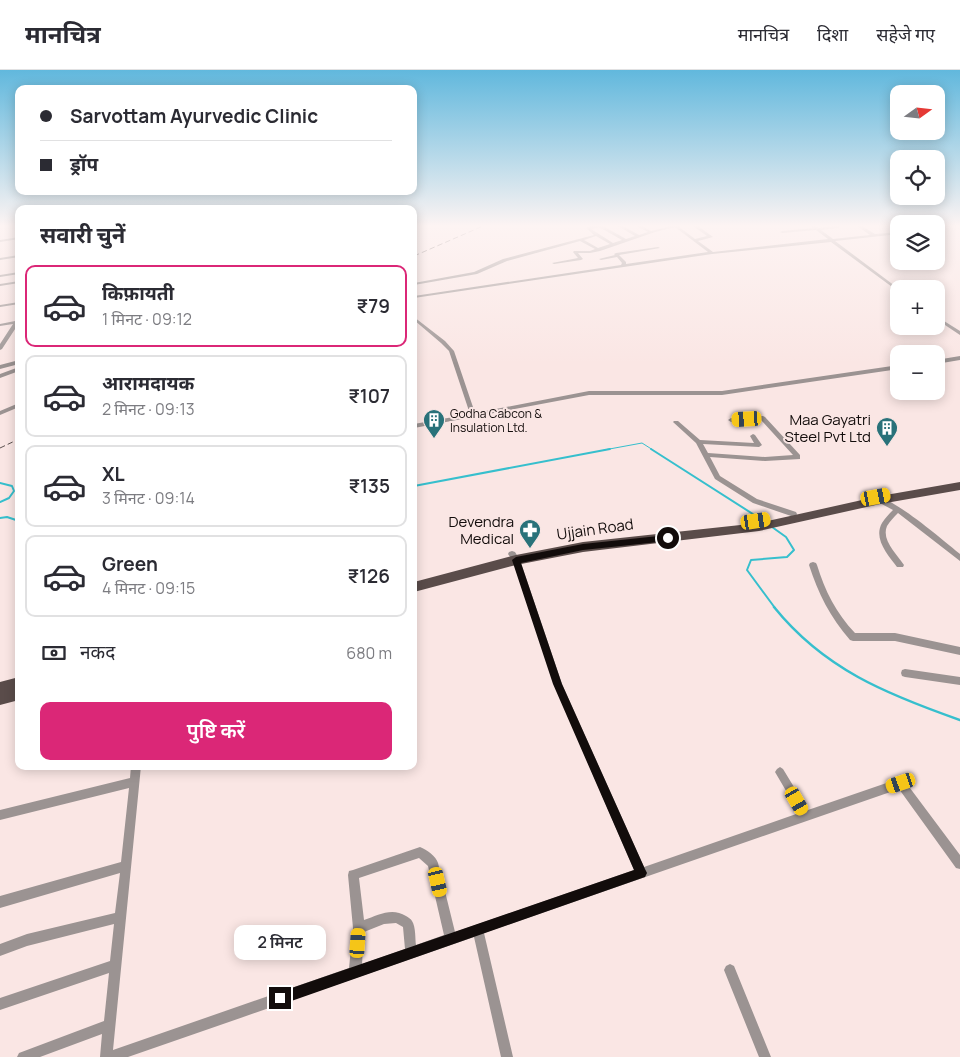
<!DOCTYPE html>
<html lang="hi">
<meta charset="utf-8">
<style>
body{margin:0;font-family:Manrope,"Noto Sans Devanagari",sans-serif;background:#f2f2f3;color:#2b2b33;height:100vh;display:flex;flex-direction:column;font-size:19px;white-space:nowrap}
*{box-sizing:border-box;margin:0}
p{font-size:16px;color:#7c7c81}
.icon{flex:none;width:28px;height:28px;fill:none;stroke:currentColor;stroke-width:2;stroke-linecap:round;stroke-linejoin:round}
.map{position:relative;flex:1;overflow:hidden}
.sheet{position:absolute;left:15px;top:135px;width:402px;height:565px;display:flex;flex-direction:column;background:#fff;border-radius:10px;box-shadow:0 2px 12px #0003}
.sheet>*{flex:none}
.guide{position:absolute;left:15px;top:15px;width:402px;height:110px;border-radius:10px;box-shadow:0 2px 12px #0003;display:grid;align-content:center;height:110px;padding:0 25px;background:#fff}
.needle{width:32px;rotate:75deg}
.fabs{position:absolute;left:890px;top:15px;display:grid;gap:10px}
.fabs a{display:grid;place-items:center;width:55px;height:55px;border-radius:10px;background:#fff;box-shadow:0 2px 12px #0003;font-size:25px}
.end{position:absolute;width:22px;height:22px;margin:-11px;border:6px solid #120c0b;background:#fff;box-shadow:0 0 0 2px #fff}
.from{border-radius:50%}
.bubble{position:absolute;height:35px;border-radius:10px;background:#fff;box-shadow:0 2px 12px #0003;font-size:16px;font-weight:600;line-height:35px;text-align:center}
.car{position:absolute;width:15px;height:30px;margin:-15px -8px;border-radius:6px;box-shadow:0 0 4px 1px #0007;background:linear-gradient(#f5c518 24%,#345 0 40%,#f5c518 0 76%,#345 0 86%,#f5c518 0)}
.guide b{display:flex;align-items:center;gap:18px;height:48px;font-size:19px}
.guide b+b{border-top:1px solid #e1e1e2}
.guide i{width:12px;height:12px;background:#2b2b33}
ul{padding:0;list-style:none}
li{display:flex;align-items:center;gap:15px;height:82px;margin:0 10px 8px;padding:0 15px;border:2px solid #e1e1e2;border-radius:10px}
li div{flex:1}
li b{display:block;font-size:19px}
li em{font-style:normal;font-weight:600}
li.current{border-color:#db2777}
li>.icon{width:45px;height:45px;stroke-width:1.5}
h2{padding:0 25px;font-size:22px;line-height:60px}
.pay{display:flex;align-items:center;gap:12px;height:55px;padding:0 25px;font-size:19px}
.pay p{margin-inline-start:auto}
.primary-button{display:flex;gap:10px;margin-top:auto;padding:10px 25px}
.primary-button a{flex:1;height:58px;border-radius:10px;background:#db2777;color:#fff;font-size:20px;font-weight:600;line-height:58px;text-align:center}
header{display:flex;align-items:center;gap:30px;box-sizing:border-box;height:70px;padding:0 25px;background:#fff;border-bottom:1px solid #e1e1e2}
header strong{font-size:24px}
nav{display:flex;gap:28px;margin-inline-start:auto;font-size:18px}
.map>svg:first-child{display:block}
</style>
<header>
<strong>मानचित्र</strong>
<nav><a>मानचित्र</a><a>दिशा</a><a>सहेजे गए</a></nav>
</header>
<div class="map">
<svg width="960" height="987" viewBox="0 0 960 987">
<rect width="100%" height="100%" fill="#fae6e4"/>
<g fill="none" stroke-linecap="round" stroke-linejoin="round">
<path stroke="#36bfcd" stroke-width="1" d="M604,380L642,373L653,380"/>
<path stroke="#36bfcd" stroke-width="2" d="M651,379L767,453
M0,413L12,416L14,421L9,428L0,432
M414,416L610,379
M0,448L7,447L19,451
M772,457L786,467L794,480L787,487L751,490L747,500L775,538"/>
<path stroke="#36bfcd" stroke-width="2.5" d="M774,537C824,599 886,624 960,650"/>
<path fill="#9b9392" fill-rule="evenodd" d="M593,156H603L626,169L635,166L618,156H623L639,165L648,162L637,156H642L651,161L671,156H678L695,169L707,166L693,156H698L713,167L698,171L713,182L828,169L816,160L782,163L780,162L782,161L813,158L811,156H815L818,158L839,156V158H838L821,160L833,169L870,165L857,156H862L875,164L899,162V164L835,171L899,219V222L831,172L712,184L414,228V226L621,195L622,193L617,187L601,190L599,189L615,185L614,184L616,183L658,177L660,178L619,185L626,192V194L708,182L675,157L655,162L600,181L590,183H578L583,189L581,190L554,194L552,193L578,188L573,182L574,181H590L595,179L580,171L507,191L477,204L414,215V213L474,202L503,189L594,165L586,158ZM599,157L622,170L613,173L591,159ZM596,166L610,174L598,178L584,170Z
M936,156H949L936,158Z
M19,167V169L0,172V170Z
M19,185V187L0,190V188Z
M19,202V204L0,207V205Z
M19,211V213L0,216V214Z
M19,232V234L0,237V235Z
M17,237H19V253L2,279L0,280V274L13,254L0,256V254L15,251Z
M936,246L960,261V265L936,249Z
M414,247L445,271L454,281L475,343L589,321H722L899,295V299L722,325H589L414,358V354L470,344L449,281L441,273L414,250Z
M960,286V290L936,294V290Z
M19,290V294L0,299V295Z
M19,297V301L0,308V304Z
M19,333V337L0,345V341Z
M763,346L765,347L800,385V389L765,391L710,387L720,406L757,429L796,442L797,444L796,446L794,447L753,433L715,409L696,373L673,352L674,351H678L700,370L754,373L750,366L753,364L755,365L762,375L759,377L703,374L708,383L765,387L793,385L761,350L731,352L728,350L731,348Z
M878,428C893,427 945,472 960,484V491L898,443C894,447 890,451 887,456C881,470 897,484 904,495L903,497H897C888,485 873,469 882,453C885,448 889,444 893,440L878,432L877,430Z
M512,481L515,482L520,490L562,614L644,797L799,743L775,702L777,699L780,697L783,699L808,740L901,708L904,710L960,785V799L956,798L899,719L484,863L513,987H501L474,867L128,987H100L102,964L40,987H17L19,983L104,951L109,903L0,940V928L110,891L114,854L27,876L0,886V874L27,864L115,843L120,803L0,838V826L121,792L129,718L0,750V740L130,708L131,696H141L113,980L349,898L353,858L348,805L349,801L353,800L420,777C427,780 436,786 438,793L455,862L634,800L554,614L513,491L508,484L509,482ZM419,788L428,796L444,865L416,875C415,869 416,857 412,851C411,849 408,847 406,846C392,837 378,845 364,850L359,808ZM396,853L403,857L405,879L362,894L364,862L384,854Z
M813,492L816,493L817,495C825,521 836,543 855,563H895L960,577V585L895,571H853L850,570C830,547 818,523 809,495L810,493Z
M905,599L960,607V615L905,607L902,606L901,603L902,600Z
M730,894L734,896L771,987H759L724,900L726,896Z"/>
<path fill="#5a4c4a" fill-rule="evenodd" d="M960,412V420L880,434L759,461L583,482L516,495L414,522V512L516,485L583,472L759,453L880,426Z
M19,607V630L0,635V612Z"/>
<path stroke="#5c5250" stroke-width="1" stroke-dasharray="5.5 3" stroke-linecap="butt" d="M414,186L483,156
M0,378L19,369"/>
</g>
<linearGradient id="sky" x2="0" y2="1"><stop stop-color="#61b8dd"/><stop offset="0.53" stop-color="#fdf4f3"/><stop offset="1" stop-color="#fdf4f3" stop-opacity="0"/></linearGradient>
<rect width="960" height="294" fill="url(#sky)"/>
<path fill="#120c0b" d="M668,465L672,468L668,471L583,480L521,493L562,614L645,799L647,803L645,807L280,935L275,933L273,928L275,924L280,922L634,800L553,614L512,490L516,487L583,474Z"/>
<defs>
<g id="building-pin" transform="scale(1.125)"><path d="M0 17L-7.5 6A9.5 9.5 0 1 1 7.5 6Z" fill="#29727a" stroke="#fae6e4"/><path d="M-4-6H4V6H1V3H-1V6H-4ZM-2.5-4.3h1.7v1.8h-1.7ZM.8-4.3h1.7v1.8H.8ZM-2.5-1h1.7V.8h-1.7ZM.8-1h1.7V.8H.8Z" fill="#fff"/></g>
<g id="pharmacy-pin" transform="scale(1.125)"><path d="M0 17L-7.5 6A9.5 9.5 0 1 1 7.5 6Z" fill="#29727a" stroke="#fae6e4"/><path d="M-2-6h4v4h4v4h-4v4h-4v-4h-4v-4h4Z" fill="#fff"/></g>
</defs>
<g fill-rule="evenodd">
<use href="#building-pin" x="434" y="350"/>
<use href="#building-pin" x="887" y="358"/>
<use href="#pharmacy-pin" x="530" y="460"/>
</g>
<g text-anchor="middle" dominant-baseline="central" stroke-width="4" stroke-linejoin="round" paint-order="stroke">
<g font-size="12" fill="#120c0b" stroke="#fae6e4" text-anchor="start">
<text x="450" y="343">Godha Cabcon &amp;<tspan x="450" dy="14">Insulation Ltd.</tspan></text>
</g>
<g font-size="15" fill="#120c0b" stroke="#fae6e4" text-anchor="end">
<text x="871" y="349">Maa Gayatri<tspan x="871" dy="17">Steel Pvt Ltd</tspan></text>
<text x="514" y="451">Devendra<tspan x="514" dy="17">Medical</tspan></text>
</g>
<g font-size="15" fill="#120c0b" stroke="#fae6e4">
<text transform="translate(595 459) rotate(-8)">Ujjain Road</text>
</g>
</g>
</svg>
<div class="fabs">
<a><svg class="needle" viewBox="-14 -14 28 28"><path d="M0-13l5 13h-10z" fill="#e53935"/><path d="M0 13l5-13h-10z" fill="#7c7c81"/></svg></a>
<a><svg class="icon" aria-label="locate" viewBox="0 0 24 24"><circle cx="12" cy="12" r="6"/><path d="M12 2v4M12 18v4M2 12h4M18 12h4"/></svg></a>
<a><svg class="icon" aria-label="layers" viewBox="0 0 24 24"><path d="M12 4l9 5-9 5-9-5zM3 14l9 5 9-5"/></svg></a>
<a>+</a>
<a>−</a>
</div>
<i class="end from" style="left:668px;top:468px"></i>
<i class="end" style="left:280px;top:928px"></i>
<div class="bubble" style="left:234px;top:855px;width:92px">2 मिनट</div>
<i class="car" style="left:747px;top:349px;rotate:267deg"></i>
<i class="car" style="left:876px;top:427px;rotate:79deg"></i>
<i class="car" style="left:756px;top:451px;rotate:81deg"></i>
<i class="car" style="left:901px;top:713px;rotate:251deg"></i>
<i class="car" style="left:797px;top:731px;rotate:150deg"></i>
<i class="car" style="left:438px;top:812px;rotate:167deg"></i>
<i class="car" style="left:358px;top:873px;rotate:4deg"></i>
<div class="guide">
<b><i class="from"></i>Sarvottam Ayurvedic Clinic</b>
<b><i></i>ड्रॉप</b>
</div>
<section class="sheet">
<h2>सवारी चुनें</h2>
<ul>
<li class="current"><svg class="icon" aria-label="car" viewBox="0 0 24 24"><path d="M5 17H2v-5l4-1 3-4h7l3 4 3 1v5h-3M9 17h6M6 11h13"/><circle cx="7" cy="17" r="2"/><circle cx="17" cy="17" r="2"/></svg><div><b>किफ़ायती</b><p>1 मिनट · 09:12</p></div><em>₹79</em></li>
<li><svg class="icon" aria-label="car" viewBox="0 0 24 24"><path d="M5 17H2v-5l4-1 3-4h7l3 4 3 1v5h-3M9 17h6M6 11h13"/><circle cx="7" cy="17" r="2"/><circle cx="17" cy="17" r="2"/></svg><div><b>आरामदायक</b><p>2 मिनट · 09:13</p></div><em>₹107</em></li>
<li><svg class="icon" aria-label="car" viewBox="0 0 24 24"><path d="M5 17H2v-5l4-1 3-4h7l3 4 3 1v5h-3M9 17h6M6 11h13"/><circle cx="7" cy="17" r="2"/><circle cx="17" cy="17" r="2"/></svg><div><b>XL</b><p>3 मिनट · 09:14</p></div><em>₹135</em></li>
<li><svg class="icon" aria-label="car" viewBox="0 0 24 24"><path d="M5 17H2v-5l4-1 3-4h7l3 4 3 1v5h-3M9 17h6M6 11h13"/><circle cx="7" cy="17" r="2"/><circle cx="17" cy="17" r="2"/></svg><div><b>Green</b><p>4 मिनट · 09:15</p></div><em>₹126</em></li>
</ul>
<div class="pay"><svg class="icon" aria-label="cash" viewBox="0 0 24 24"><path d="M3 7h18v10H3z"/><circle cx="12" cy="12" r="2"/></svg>नकद<p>680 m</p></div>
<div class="primary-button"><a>पुष्टि करें</a></div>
</section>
</div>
